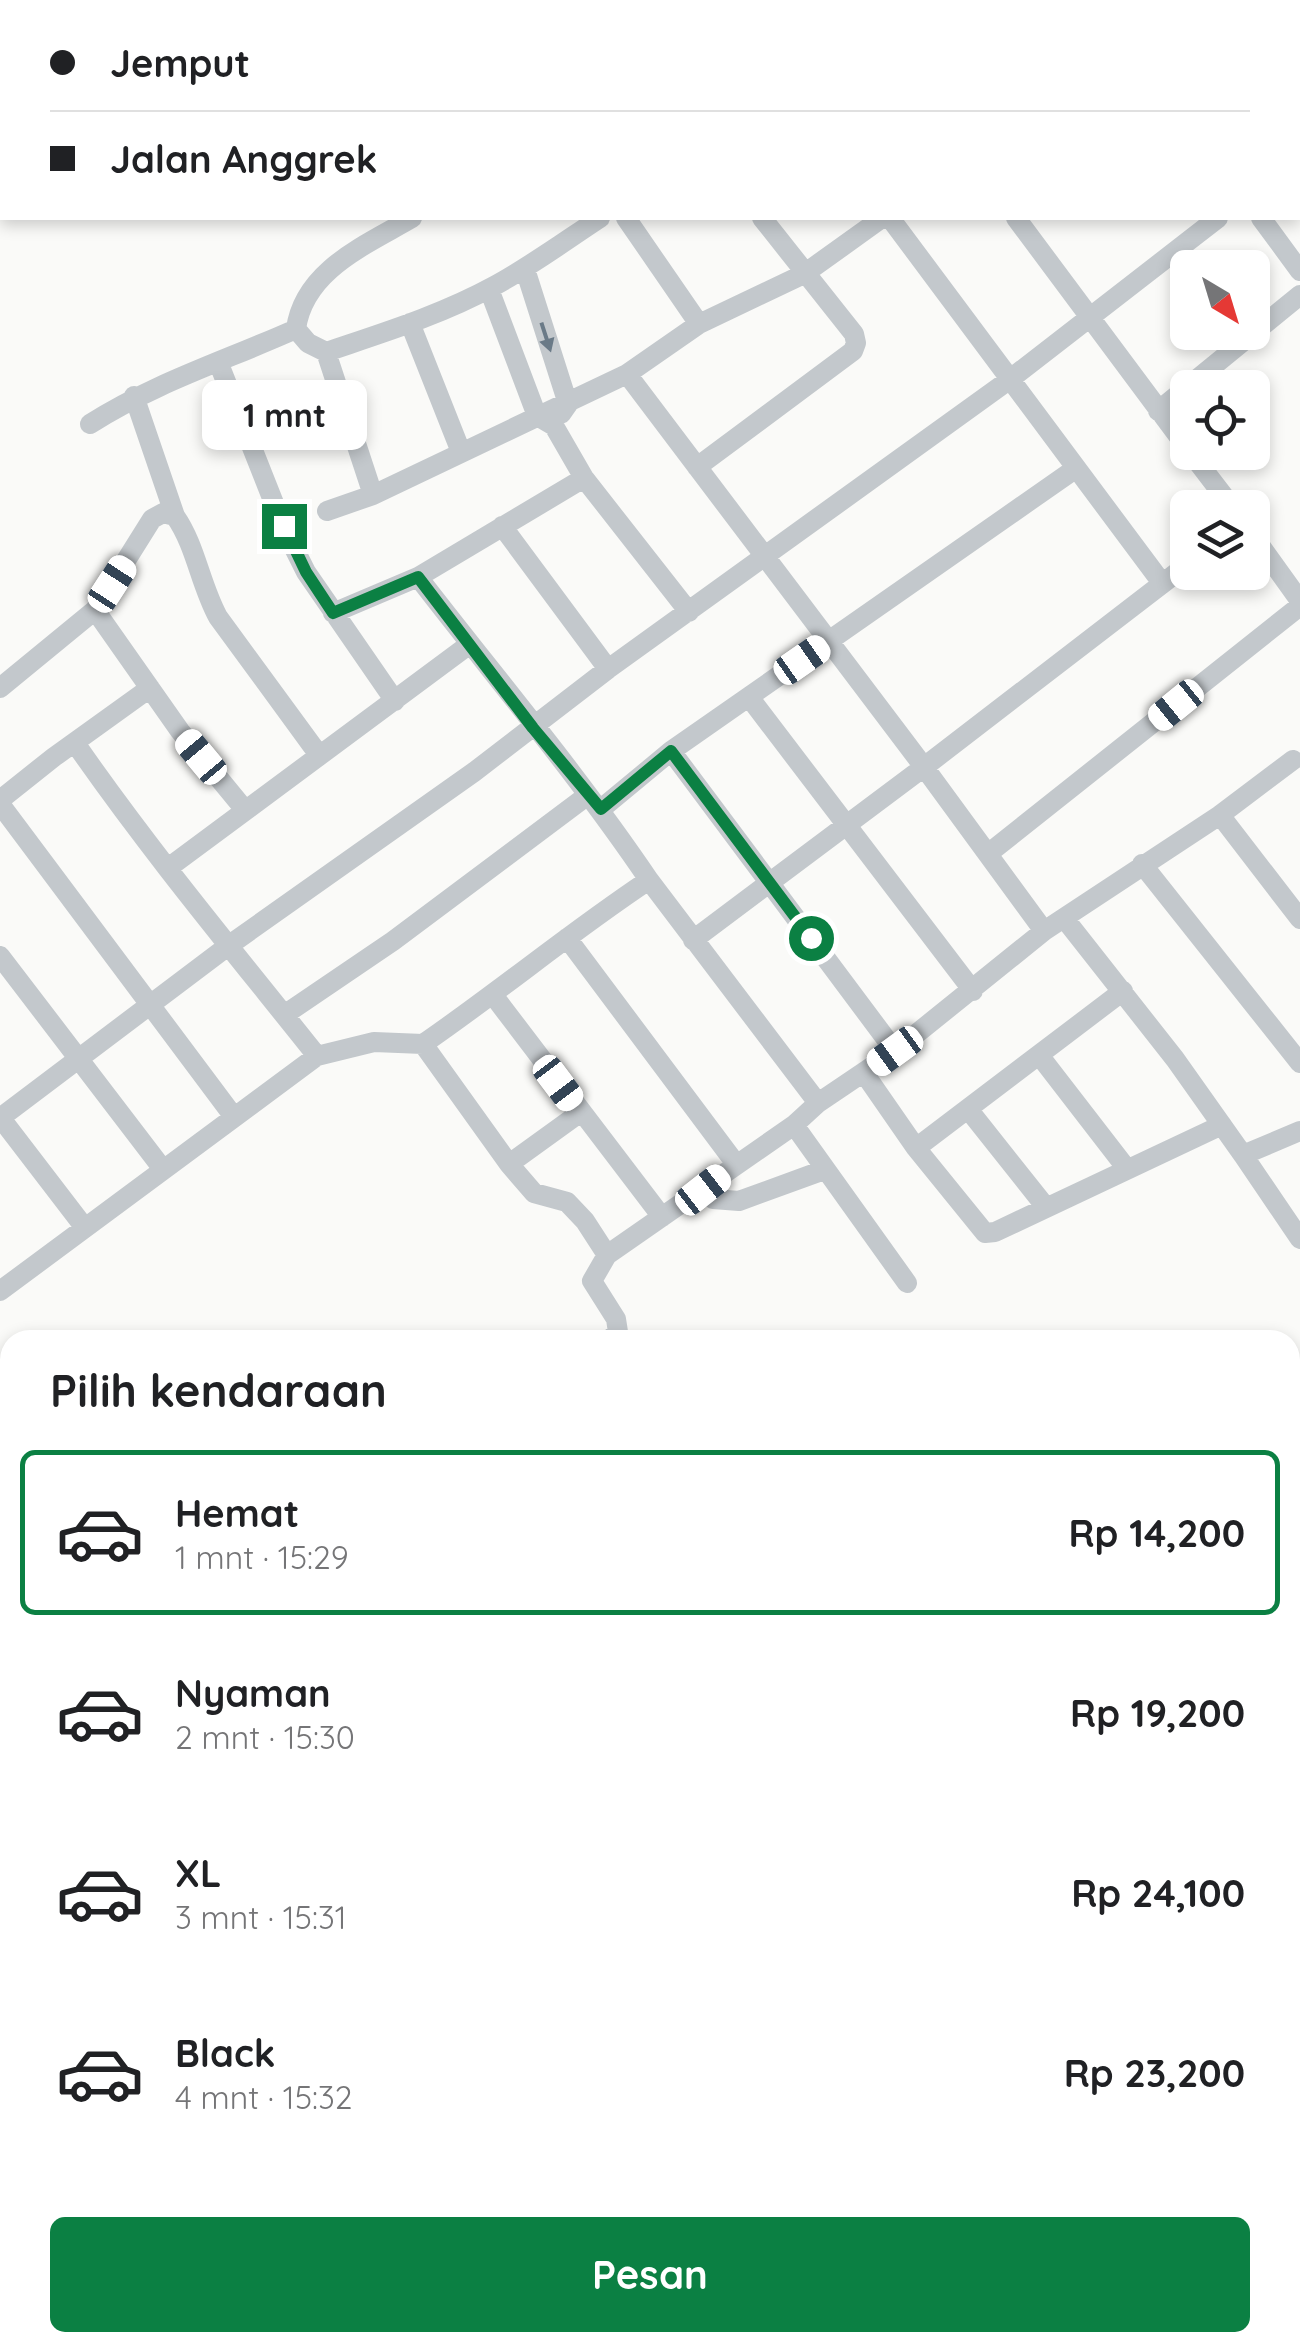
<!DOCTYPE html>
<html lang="id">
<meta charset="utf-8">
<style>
body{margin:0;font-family:Quicksand,sans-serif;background:#f6f6f6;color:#202124;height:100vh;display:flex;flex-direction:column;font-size:38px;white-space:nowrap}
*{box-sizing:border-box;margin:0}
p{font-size:32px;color:#757577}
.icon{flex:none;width:55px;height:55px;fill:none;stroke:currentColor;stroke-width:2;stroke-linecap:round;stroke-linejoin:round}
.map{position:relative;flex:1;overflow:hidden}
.drawer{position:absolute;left:0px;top:1330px;width:1300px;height:1022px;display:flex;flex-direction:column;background:#fff;border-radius:30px 30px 0 0;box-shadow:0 5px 15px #0003}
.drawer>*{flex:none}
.top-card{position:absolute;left:0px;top:0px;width:1300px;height:220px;box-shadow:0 5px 15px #0003;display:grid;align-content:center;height:220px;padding:0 50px;background:#fff}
.needle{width:65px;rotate:142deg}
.fabs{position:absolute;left:1170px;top:250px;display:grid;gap:20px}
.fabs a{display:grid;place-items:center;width:100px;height:100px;border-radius:15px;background:#fff;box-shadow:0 5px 15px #0003;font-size:50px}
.end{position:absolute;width:45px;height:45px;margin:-22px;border:12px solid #0b8043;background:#fff;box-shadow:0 0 0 5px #fff}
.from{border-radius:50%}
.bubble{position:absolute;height:70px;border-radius:15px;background:#fff;box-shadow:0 5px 15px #0003;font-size:32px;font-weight:800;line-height:70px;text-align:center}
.car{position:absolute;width:30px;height:60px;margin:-30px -15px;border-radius:12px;box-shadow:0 0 8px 2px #0007;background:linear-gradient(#fff 24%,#345 0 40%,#fff 0 76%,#345 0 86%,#fff 0)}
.top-card b{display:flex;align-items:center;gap:35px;height:95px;font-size:38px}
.top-card b+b{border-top:2px solid #e0e0e0}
.top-card i{width:25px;height:25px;background:#202124}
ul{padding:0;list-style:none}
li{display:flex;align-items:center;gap:30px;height:165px;margin:0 20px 15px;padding:0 30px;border:5px solid transparent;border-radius:15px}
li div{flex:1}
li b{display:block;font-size:38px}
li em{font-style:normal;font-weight:800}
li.current{border-color:#0b8043}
li>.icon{width:90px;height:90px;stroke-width:1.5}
h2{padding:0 50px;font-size:45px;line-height:120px}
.action{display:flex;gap:20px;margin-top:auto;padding:20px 50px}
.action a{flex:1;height:115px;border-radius:15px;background:#0b8043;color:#fff;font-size:40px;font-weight:800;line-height:115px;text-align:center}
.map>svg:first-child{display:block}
</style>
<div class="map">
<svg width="1300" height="2351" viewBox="0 0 1300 2351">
<rect width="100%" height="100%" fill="#fafaf8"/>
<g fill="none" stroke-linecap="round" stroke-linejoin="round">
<path stroke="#bbc7cb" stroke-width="38" d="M0,1848L10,1853
M121,2351V2342"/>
<path stroke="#c3c8cc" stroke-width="20" d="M533,0L534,2
M657,0L658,2
M847,0L849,2
M965,0L967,2
M1089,0L1091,2
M1214,0L1216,2
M744,2L747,0
M894,2L896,0
M1284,2L1286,0
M1298,156L1300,154
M626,218L699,324
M890,218L1162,583
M1016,218L1188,449
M1261,218L1300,271
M525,269L568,404L561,414
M489,289L537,416
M410,323L461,452
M296,329C304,270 366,245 412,218
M326,352L373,495
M219,364L283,526L306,572L395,701
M627,374L699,324L804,274L882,218
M134,396L175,516C196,546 200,584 218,617L319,755
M1158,411L1300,295
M537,416L554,426L584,478L689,612
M90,424C154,383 227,360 296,329L308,343L326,352C382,333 441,315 494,286C531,266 565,241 600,218
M1190,452L1233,508
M697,467L853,351L856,343L854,334L762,218
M327,511L373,495L627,374L924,767L693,940
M175,516L163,513L152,519L95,610L180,731L245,810
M502,526L608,669
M1252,534L1300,601
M418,577C495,677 578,775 649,880
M333,613L418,577L584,478
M0,688L95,610
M749,697L973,991
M75,743C150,851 235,953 317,1056L374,1042L423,1044
M671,751L895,1051
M0,800L54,757L150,688
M0,804L234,1117
M601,809L671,751L1075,469
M1220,815L1300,919
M989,853L1300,606
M1142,864L1300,1063
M168,868L470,644
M1064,918L1175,1059L1243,1155L1300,1131
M1044,931L924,767L1188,564
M567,938L736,1164
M0,956L162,1168
M493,995L662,1217
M284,1015L393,941L588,795
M1039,1055L1127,1169
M864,1073L916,1148L985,1233L995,1232L1222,1125
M968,1109L1045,1206
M0,1117L85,1228L317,1056
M0,1118L228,946L474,772L608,669L1009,380L1218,218
M794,1125L907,1283
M916,1148L1123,991
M1243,1155L1300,1239
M509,1164L581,1112
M703,1190L713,1199L739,1201L824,1170
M607,1255L585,1221L567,1202L534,1193L509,1164L423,1044C500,991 572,931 649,880L818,1103
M0,1291L85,1228
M609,1340L618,1332L616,1319L592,1281L607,1255L794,1125L818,1103L895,1051L1044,931L1220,815L1293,760
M1290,1980L1300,1992
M1290,2074L1300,2065
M1290,2192L1300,2205
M1290,2228L1300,2220
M543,2342L549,2351
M1039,2342L1046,2351
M665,2351L677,2342
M822,2351L832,2342
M976,2351L986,2342
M1135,2351L1145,2342"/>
</g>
<defs><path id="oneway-solid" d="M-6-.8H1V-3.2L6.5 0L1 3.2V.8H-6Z" transform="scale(2.5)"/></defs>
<use fill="#6a7a87" href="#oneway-solid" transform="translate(546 337) rotate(72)"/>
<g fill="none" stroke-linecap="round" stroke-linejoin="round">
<path stroke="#0b8043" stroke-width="12" d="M284,526L306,572L333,613L418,577L533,728L601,809L671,751L811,938"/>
</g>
</svg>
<div class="fabs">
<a><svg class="needle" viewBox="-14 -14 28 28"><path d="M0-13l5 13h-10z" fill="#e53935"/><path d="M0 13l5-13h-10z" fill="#757577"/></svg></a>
<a><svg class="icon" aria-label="locate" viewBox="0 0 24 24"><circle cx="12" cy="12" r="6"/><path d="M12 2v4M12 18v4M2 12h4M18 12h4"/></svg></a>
<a><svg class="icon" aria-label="layers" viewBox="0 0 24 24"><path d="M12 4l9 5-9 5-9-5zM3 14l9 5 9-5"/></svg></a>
</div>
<i class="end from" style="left:811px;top:938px"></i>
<i class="end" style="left:284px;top:526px"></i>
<div class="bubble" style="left:202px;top:380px;width:165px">1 mnt</div>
<i class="car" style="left:112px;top:584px;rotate:33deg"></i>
<i class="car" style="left:802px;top:660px;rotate:55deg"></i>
<i class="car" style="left:1176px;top:705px;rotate:231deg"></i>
<i class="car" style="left:201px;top:757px;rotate:320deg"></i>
<i class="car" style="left:895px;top:1051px;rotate:234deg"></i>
<i class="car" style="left:558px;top:1083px;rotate:143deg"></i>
<i class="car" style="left:703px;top:1190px;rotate:52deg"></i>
<div class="top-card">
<b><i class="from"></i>Jemput</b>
<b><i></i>Jalan Anggrek</b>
</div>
<section class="drawer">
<h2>Pilih kendaraan</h2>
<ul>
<li class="current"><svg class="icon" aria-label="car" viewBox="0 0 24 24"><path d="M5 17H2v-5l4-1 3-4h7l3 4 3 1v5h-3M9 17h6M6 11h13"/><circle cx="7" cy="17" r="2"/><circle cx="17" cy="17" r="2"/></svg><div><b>Hemat</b><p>1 mnt · 15:29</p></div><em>Rp 14,200</em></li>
<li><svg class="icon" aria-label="car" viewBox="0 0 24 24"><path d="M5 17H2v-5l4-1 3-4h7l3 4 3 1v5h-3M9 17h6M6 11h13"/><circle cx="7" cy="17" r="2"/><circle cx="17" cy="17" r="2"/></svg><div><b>Nyaman</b><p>2 mnt · 15:30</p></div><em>Rp 19,200</em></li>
<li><svg class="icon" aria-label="car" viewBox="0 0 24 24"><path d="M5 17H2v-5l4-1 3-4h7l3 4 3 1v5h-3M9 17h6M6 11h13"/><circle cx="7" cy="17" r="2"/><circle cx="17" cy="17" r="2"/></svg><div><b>XL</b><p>3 mnt · 15:31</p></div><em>Rp 24,100</em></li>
<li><svg class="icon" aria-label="car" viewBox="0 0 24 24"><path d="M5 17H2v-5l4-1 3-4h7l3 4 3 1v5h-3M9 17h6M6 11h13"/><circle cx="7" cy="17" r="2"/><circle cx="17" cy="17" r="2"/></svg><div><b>Black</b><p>4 mnt · 15:32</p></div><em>Rp 23,200</em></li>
</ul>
<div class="action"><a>Pesan</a></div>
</section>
</div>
